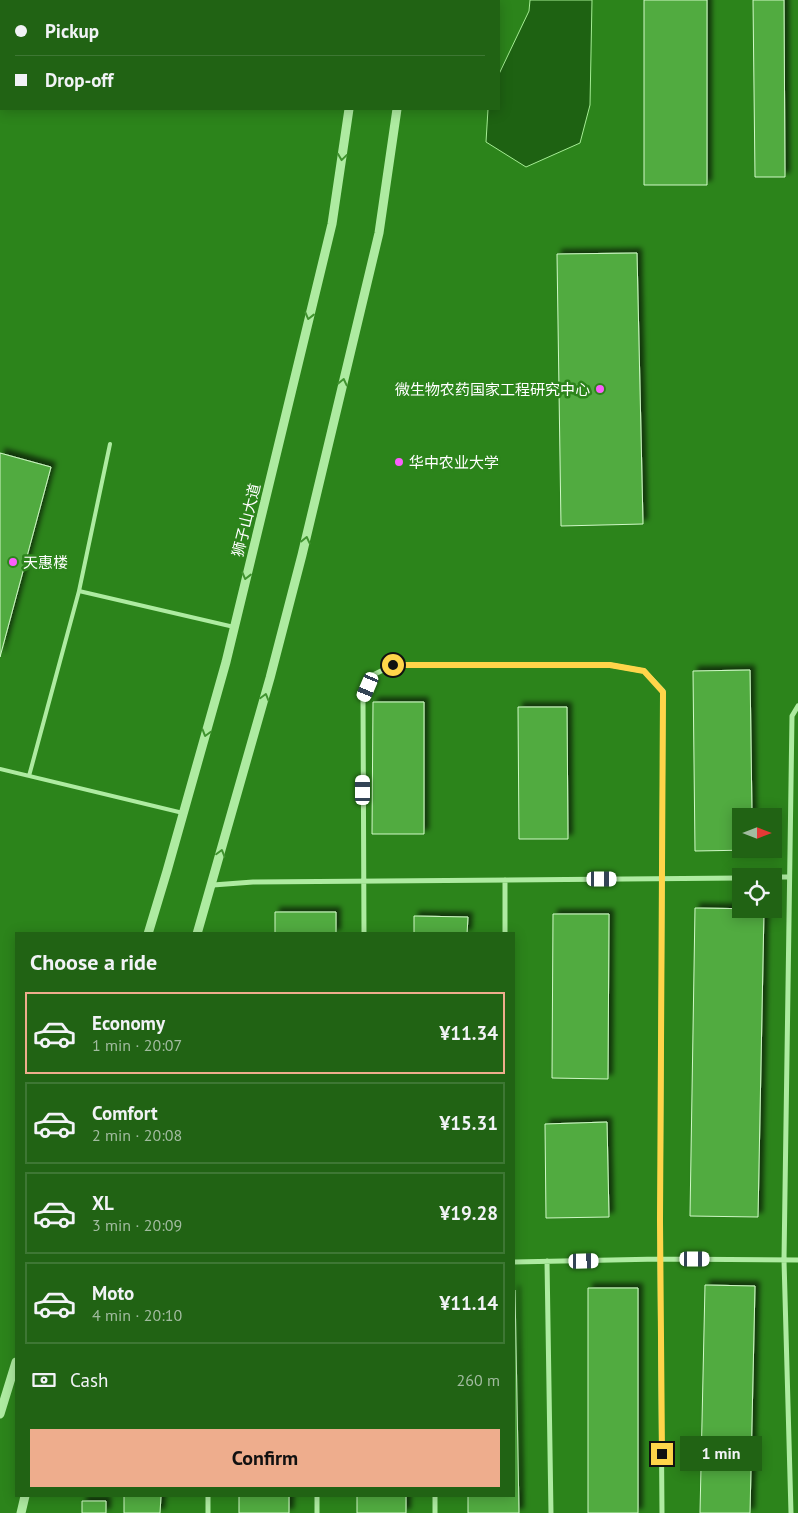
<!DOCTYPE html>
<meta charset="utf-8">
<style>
body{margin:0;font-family:"PT Sans","Noto Sans SC",sans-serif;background:#2d6c22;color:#f1f3f6;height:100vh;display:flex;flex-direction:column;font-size:19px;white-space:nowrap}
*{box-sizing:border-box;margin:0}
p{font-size:16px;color:#a2bca0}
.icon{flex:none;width:28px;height:28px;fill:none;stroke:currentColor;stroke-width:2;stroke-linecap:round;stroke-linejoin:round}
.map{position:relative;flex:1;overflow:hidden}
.drawer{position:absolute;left:15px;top:932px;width:500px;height:565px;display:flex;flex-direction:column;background:#216314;border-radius:0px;box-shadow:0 2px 12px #0003}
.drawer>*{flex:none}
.hud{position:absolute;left:0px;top:0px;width:500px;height:110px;box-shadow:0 2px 12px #0003;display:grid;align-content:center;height:110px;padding:0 15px;background:#216314}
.needle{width:32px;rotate:90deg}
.buttons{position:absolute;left:732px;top:808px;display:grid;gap:10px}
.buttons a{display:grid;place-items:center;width:50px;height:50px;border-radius:0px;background:#216314;box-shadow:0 2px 12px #0003;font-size:25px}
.end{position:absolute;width:22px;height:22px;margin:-11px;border:6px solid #ffd54a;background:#111;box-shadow:0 0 0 2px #111}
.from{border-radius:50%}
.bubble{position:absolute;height:35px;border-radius:0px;background:#216314;box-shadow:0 2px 12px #0003;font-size:16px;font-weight:700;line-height:35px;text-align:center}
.car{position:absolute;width:15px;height:30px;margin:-15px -8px;border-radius:6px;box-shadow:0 0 4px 1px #0007;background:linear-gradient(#fff 24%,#345 0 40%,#fff 0 76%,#345 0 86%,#fff 0)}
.hud b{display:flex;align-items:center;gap:18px;height:48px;font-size:19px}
.hud b+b{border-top:1px solid #3e7734}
.hud i{width:12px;height:12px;background:#f1f3f6}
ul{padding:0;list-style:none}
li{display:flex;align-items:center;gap:15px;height:82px;margin:0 10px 8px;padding:0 5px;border:2px solid #3e7734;border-radius:0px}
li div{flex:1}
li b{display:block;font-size:19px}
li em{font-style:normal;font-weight:700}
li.selected{border-color:#eead8d}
li>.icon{width:45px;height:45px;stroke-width:1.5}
h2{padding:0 15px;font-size:22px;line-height:60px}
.pay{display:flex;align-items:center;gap:12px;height:55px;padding:0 15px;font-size:19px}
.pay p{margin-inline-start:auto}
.primary-button{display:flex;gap:10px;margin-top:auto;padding:10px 15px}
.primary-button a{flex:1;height:58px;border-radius:0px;background:#eead8d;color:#111;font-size:20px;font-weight:700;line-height:58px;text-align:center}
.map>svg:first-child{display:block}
</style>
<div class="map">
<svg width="798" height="1513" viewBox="0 0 798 1513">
<defs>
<filter id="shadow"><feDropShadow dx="4.5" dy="-4.5" stdDeviation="2.5" flood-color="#0009"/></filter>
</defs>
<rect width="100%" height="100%" fill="#2c841b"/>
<path fill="#1e6212" stroke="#a5ed94" d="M530,0H592L590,105L580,143L526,167L486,142L488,109H499V74L529,11Z"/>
<path fill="#51ab3f" stroke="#cff8c6" filter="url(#shadow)" d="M644,0H707V185H644Z
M753,0H784L785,177H755Z
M637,253L643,524L561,526L557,254Z
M0,453L51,467L0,657Z
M750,670L752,816H741V849H752V850L695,851L693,671Z
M373,702H424V834H372Z
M518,707H567L568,839H519Z
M695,908L764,909L758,1217L690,1216Z
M275,912H336V934H275Z
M553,914H609L608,1079L552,1078Z
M414,916L468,917L467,934H414Z
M607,1122L609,1217L546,1218L545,1124Z
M705,1285L755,1286L750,1513H700Z
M588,1288H638V1513H588Z
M514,1290H515L519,1513H468V1496H514Z
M124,1496H161L160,1513H124Z
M239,1496H289V1513H239Z
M357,1496H406V1513H357Z
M82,1501H106V1513H82Z"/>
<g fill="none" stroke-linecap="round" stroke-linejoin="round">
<path stroke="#aeeba1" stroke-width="4" d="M79,591L110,444
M0,769L183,813
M29,776L79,591L234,627"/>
<path stroke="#aeeba1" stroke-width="5" d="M774,877H789
M505,880V934
M213,885L253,882L741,878
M364,934L363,699L373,675L393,665H610L644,671L663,691L660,1259L662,1513
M547,1261L551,1513
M514,1262L660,1259L798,1260
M208,1496V1513
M435,1496V1513
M317,1513V1496
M791,1513L784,1260L792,716L798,706"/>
<path stroke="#aeeba1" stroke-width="9" d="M364,1L365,0
M412,1V0
M148,934L167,871L226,662L332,224L349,109
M197,934L270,678L302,555L379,233L397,109
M0,1414L16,1362
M21,1513L25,1496"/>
</g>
<defs><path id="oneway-chevron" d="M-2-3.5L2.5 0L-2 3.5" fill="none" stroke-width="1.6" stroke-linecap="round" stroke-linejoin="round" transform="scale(1.25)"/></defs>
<g stroke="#40932f">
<use href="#oneway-chevron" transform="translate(342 157) rotate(98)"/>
<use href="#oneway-chevron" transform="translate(309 316) rotate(104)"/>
<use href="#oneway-chevron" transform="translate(343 382) rotate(-77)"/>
<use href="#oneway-chevron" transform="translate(306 540) rotate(-77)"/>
<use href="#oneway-chevron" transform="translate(246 576) rotate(104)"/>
<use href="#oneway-chevron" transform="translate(265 697) rotate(-74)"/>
<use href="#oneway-chevron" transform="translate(206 733) rotate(106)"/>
<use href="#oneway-chevron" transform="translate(221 853) rotate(-74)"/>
</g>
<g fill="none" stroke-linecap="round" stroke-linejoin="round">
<path stroke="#ffd54a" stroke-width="6" d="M393,665H610L644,671L663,692L660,1221L662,1454"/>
</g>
<g fill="#fb5efc" stroke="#2c841b" stroke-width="2">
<circle cx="600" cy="389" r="5"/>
<circle cx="399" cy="462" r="5"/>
<circle cx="13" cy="562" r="5"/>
</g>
<g text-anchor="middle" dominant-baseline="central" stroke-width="5" stroke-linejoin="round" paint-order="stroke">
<g font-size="15" fill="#fff" stroke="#2c841b" text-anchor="start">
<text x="590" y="389" text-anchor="end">微生物农药国家工程研究中心</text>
<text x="409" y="462">华中农业大学</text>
<text x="23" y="562">天惠楼</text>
</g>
<g font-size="15" fill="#fff" stroke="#2c841b">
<text transform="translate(246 520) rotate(-76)">狮子山大道</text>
</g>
</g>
</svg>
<div class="buttons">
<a><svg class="needle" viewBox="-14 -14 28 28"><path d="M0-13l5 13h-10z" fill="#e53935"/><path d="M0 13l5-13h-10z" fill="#a2bca0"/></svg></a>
<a><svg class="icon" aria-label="locate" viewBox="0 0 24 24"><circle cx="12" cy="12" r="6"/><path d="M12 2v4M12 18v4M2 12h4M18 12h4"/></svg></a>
</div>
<i class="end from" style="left:393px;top:665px"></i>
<i class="end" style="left:662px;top:1454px"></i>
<div class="bubble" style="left:680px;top:1436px;width:82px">1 min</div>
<i class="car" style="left:368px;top:687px;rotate:203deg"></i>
<i class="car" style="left:363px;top:790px;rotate:0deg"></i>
<i class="car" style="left:602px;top:879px;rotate:90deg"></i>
<i class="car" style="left:695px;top:1259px;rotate:90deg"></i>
<i class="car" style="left:584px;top:1261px;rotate:89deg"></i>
<div class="hud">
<b><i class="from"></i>Pickup</b>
<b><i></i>Drop-off</b>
</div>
<section class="drawer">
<h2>Choose a ride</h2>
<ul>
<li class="selected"><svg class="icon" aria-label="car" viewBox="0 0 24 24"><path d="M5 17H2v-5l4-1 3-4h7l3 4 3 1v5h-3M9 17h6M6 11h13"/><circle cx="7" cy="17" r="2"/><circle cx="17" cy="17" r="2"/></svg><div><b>Economy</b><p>1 min · 20:07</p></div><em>¥11.34</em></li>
<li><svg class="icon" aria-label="car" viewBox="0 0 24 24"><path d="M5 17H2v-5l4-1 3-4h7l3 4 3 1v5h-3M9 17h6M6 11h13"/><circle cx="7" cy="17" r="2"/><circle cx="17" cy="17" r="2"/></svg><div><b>Comfort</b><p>2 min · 20:08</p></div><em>¥15.31</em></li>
<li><svg class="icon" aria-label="car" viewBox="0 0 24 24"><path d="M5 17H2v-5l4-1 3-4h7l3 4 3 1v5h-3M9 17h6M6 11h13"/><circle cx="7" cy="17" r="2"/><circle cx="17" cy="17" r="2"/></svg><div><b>XL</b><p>3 min · 20:09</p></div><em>¥19.28</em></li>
<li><svg class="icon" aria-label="car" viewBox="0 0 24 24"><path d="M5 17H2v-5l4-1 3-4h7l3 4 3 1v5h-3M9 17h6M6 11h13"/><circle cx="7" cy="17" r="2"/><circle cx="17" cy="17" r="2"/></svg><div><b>Moto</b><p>4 min · 20:10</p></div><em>¥11.14</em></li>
</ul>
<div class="pay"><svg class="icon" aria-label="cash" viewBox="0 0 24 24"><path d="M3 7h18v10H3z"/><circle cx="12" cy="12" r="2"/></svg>Cash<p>260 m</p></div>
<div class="primary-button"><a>Confirm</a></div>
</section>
</div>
